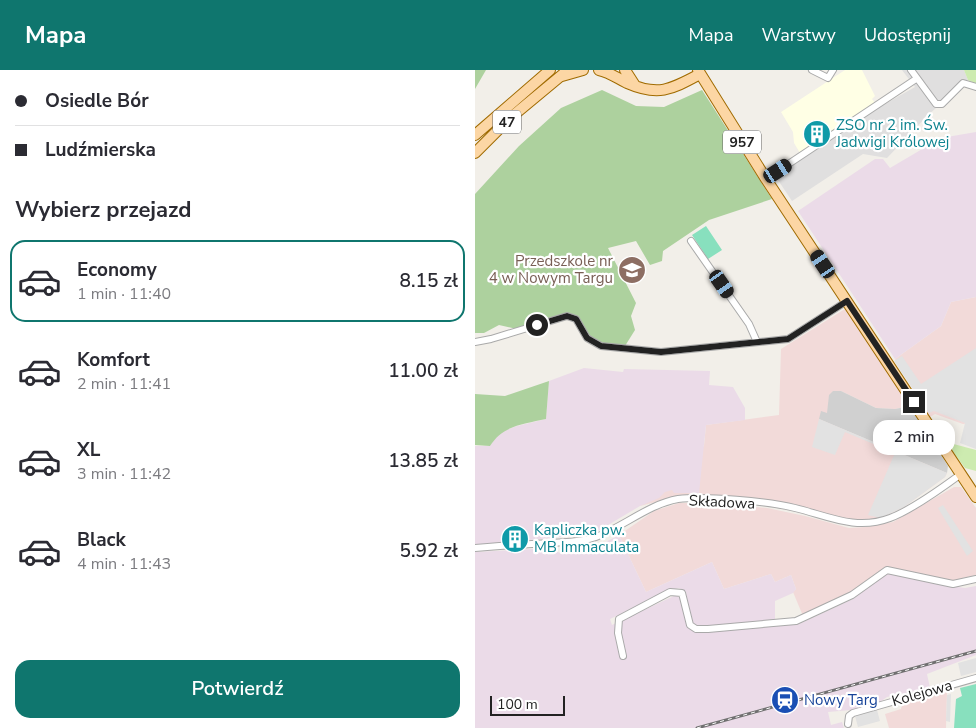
<!DOCTYPE html>
<html lang="pl">
<meta charset="utf-8">
<style>
body{margin:0;font-family:"Nunito Sans",sans-serif;background:#f7f7f7;color:#2b2b33;height:100vh;display:flex;flex-direction:column;font-size:19px;white-space:nowrap}
*{box-sizing:border-box;margin:0}
p{font-size:16px;color:#7c7c81}
.icon{flex:none;width:28px;height:28px;fill:none;stroke:currentColor;stroke-width:2;stroke-linecap:round;stroke-linejoin:round}
.map{position:relative;flex:1;overflow:hidden}
.details{display:flex;flex-direction:column;background:#fff;width:475px}
.details>*{flex:none}
.guide{display:grid;align-content:center;height:110px;padding:0 15px;background:#fff}
.scale{position:absolute;left:15px;bottom:12px;width:75px;box-sizing:border-box;padding-left:5px;border:2px solid #222;border-top:0;font-size:14px;line-height:18px;white-space:nowrap;color:#222;-webkit-text-stroke:4px #fff;paint-order:stroke}
.end{position:absolute;width:22px;height:22px;margin:-11px;border:6px solid #222;background:#fff;box-shadow:0 0 0 2px #fff}
.from{border-radius:50%}
.bubble{position:absolute;height:35px;border-radius:15px;background:#fff;box-shadow:0 2px 12px #0003;font-size:16px;font-weight:600;line-height:35px;text-align:center}
.car{position:absolute;width:15px;height:30px;margin:-15px -8px;border-radius:6px;box-shadow:0 0 4px 1px #0007;background:linear-gradient(#222 24%,#8ab4d8 0 40%,#222 0 76%,#8ab4d8 0 86%,#222 0)}
.guide b{display:flex;align-items:center;gap:18px;height:48px;font-size:19px}
.guide b+b{border-top:1px solid #e1e1e2}
.guide i{width:12px;height:12px;background:#2b2b33}
ul{padding:0;list-style:none}
li{display:flex;align-items:center;gap:15px;height:82px;margin:0 10px 8px;padding:0 5px;border:2px solid transparent;border-radius:15px}
li div{flex:1}
li b{display:block;font-size:19px}
li em{font-style:normal;font-weight:600}
li.current{border-color:#0f766e}
li>.icon{width:45px;height:45px;stroke-width:1.5}
h2{padding:0 15px;font-size:22px;line-height:60px}
.primary-button{display:flex;gap:10px;margin-top:auto;padding:10px 15px}
.primary-button a{flex:1;height:58px;border-radius:15px;background:#0f766e;color:#fff;font-size:20px;font-weight:600;line-height:58px;text-align:center}
header{display:flex;align-items:center;gap:30px;box-sizing:border-box;height:70px;padding:0 25px;background:#0f766e;color:#fff}
header strong{font-size:24px}
nav{display:flex;gap:28px;margin-inline-start:auto;font-size:18px}
main{display:flex;flex:1;min-height:0}
.map>svg:first-child{display:block}
</style>
<header>
<strong>Mapa</strong>
<nav><a>Mapa</a><a>Warstwy</a><a>Udostępnij</a></nav>
</header>
<main>
<section class="details">
<div class="guide">
<b><i class="from"></i>Osiedle Bór</b>
<b><i></i>Ludźmierska</b>
</div>
<h2>Wybierz przejazd</h2>
<ul>
<li class="current"><svg class="icon" aria-label="car" viewBox="0 0 24 24"><path d="M5 17H2v-5l4-1 3-4h7l3 4 3 1v5h-3M9 17h6M6 11h13"/><circle cx="7" cy="17" r="2"/><circle cx="17" cy="17" r="2"/></svg><div><b>Economy</b><p>1 min · 11:40</p></div><em>8.15 zł</em></li>
<li><svg class="icon" aria-label="car" viewBox="0 0 24 24"><path d="M5 17H2v-5l4-1 3-4h7l3 4 3 1v5h-3M9 17h6M6 11h13"/><circle cx="7" cy="17" r="2"/><circle cx="17" cy="17" r="2"/></svg><div><b>Komfort</b><p>2 min · 11:41</p></div><em>11.00 zł</em></li>
<li><svg class="icon" aria-label="car" viewBox="0 0 24 24"><path d="M5 17H2v-5l4-1 3-4h7l3 4 3 1v5h-3M9 17h6M6 11h13"/><circle cx="7" cy="17" r="2"/><circle cx="17" cy="17" r="2"/></svg><div><b>XL</b><p>3 min · 11:42</p></div><em>13.85 zł</em></li>
<li><svg class="icon" aria-label="car" viewBox="0 0 24 24"><path d="M5 17H2v-5l4-1 3-4h7l3 4 3 1v5h-3M9 17h6M6 11h13"/><circle cx="7" cy="17" r="2"/><circle cx="17" cy="17" r="2"/></svg><div><b>Black</b><p>4 min · 11:43</p></div><em>5.92 zł</em></li>
</ul>
<div class="primary-button"><a>Potwierdź</a></div>
</section>
<div class="map">
<svg width="501" height="658" viewBox="0 0 501 658">
<rect width="100%" height="100%" fill="#f2efe9"/>
<path fill="#e0dfdf" d="M427,0H489L493,10L453,45L412,88L388,84L317,131L299,104L403,38L440,17Z"/>
<path fill="#f2dad9" d="M501,227V352L488,354L460,344L455,347L420,289L466,256L476,232Z
M373,237L435,336L420,339L401,338L366,321H358L352,344L344,349L472,403L470,407L429,437L405,448L388,451L365,449L304,432L249,426L208,425L165,436L229,376L231,355L304,345L306,279Z
M479,417H486L501,438V505L475,511L412,497L377,522L328,546L318,522L321,519L316,505L300,512L296,504L249,519L237,492L171,522L144,465L179,441L204,433H237L292,438L330,446L374,458L391,457L418,452Z
M472,622L471,658H414L410,644L426,639L427,634Z"/>
<path fill="#ebdbe8" d="M501,62V227L476,232L466,256L420,289L323,141L400,89H408L415,98L466,68Z
M109,298L148,302L149,299L235,301L234,315L258,317L270,338V350L231,355L224,423H199L197,420L190,422L184,428L165,436L118,464L0,475V376H15L23,363L42,356L71,349L74,311Z
M144,465L171,522L237,492L249,519L296,504L300,512L316,505L321,519L318,523L300,531V550L231,556L220,555L216,551L211,522L204,518L190,522L135,549L137,555L201,525L205,528L213,558L222,562L324,554L378,529L413,503L470,515L490,518L501,516V585L452,604L455,618L412,627L405,632L376,640L353,642L356,655L367,652L369,658H0V482L75,478L85,483L123,476Z"/>
<path fill="#ffffe5" d="M370,0H387L400,26L397,29L401,34L325,83L319,73L318,62L306,42Z"/>
<path fill="#d0d0d0" d="M358,321H366L401,338L420,339L435,336L473,396L472,403L344,349L346,341L352,343L354,325Z"/>
<path fill="#cdebb0" d="M489,0H501V14L493,10Z
M471,372L501,380V401L490,398Z"/>
<path fill="#add19e" d="M0,0H11L0,19Z
M127,20L161,36L189,37L227,20L297,129L234,150L188,181L187,191L175,195L161,171L133,178L161,233L156,246L160,260L150,276C140,275 123,274 115,267C105,258 107,250 93,243L42,259L24,255L9,263H0V124L44,76L86,38Z
M74,311L71,349C49,354 28,355 15,376L0,375V324L30,326Z"/>
<path fill="#88e0be" d="M231,156L247,180L233,189L217,165Z
M501,614V658H479L481,629L487,626L485,618Z"/>
<path fill="#e2e2e2" d="M501,278V379L485,373L490,353L459,341L454,343L419,291L427,286L446,314Z
M344,349L472,403L470,407L429,437L405,448L393,445L420,383L370,362L360,385L337,377Z
M468,435L498,481L492,486L463,438Z
M501,588V602L486,606L483,593Z
M476,624L475,652L471,651L472,625Z
M402,640L405,651L383,657L380,646Z"/>
<g fill="none" stroke-linecap="round" stroke-linejoin="round">
<g stroke="#a9a9a9" stroke-width="8">
<path id="minor" d="M337,0L353,8L358,0
M436,0L461,34H467L488,13L501,17
M291,109L441,9
M216,171L274,254L282,272
M0,272L16,269L92,246L101,249L112,268L126,276L186,282L313,269L372,231
M0,478C25,476 50,474 76,473C90,472 107,472 121,467C148,457 174,434 203,429C230,426 293,431 320,438C353,446 381,461 415,448C437,440 467,418 486,404
M148,586L143,563L144,549L195,522L207,523L215,555L221,559H233L321,551L377,525L412,500L478,514L501,509
M373,654L374,646L378,643L501,608"/>
</g>
<g stroke="#a06b00" stroke-width="12">
<path id="primary" d="M124,0C134,2 142,8 152,13C184,27 197,19 225,4
M150,0L159,14
M223,0L291,109L501,427
M87,6L108,0
M0,65L75,0
M0,83L34,49L93,0"/>
</g>
<use href="#minor" stroke="#fff" stroke-width="6"/>
<use href="#primary" stroke="#fcd6a4" stroke-width="10"/>
<g stroke="#707070" stroke-width="3">
<path id="rail" d="M222,658L501,581"/>
</g>
<use href="#rail" stroke="#fff" stroke-width="1" stroke-dasharray="4" stroke-linecap="butt"/>
</g>
<g fill="none" stroke-linecap="round" stroke-linejoin="round">
<path stroke="#222" stroke-width="6" d="M62,255L92,246L101,249L112,268L126,276L186,282L313,269L372,231L439,332"/>
</g>
<defs>
<g id="building-disc" transform="scale(1.4375)"><circle r="9.5" fill="#0f9aa8" stroke="#fff"/><path d="M-4-6H4V6H1V3H-1V6H-4ZM-2.5-4.3h1.7v1.8h-1.7ZM.8-4.3h1.7v1.8H.8ZM-2.5-1h1.7V.8h-1.7ZM.8-1h1.7V.8H.8Z" fill="#fff"/></g>
<g id="school-disc" transform="scale(1.4375)"><circle r="9.5" fill="#8d6e63" stroke="#fff"/><path d="M0-5L7-2L0 1L-7-2ZM-4 1L0 2.5L4 1V4Q0 6-4 4Z" fill="#fff"/></g>
<g id="station-disc" transform="scale(1.4375)"><circle r="9.5" fill="#1a4fb4" stroke="#fff"/><path d="M-3-6H3Q5-6 5-4V2Q5 4 3 4L4.5 6H3L1.5 4h-3L-3 6H-4.5L-3 4Q-5 4-5 2V-4Q-5-6-3-6ZM-3.5-4v3h7v-3ZM-3.5 1v1.5H-2V1ZM2 1v1.5H3.5V1Z" fill="#fff"/></g>
</defs>
<g fill-rule="evenodd">
<use href="#building-disc" x="342" y="64"/>
<use href="#school-disc" x="157" y="200"/>
<use href="#building-disc" x="40" y="469"/>
<use href="#station-disc" x="310" y="630"/>
</g>
<g text-anchor="middle" dominant-baseline="central" stroke-width="4.5" stroke-linejoin="round" paint-order="stroke">
<g fill="#fff" stroke="#646464" stroke-width="1">
<rect x="18" y="40.5" width="28" height="23" rx="4"/>
<rect x="248" y="60.5" width="38" height="23" rx="4"/>
</g>
<g font-size="14" font-weight="bold" fill="#222">
<text x="32" y="52">47</text>
<text x="267" y="72">957</text>
</g>
<g font-size="15" fill="#0d838f" stroke="#fff" text-anchor="start">
<text x="361" y="55">ZSO nr 2 im. Św.<tspan x="361" dy="17">Jadwigi Królowej</tspan></text>
<text x="59" y="460">Kapliczka pw.<tspan x="59" dy="17">MB Immaculata</tspan></text>
</g>
<g font-size="15" fill="#785e54" stroke="#fff" text-anchor="end">
<text x="138" y="191">Przedszkole nr<tspan x="138" dy="17">4 w Nowym Targu</tspan></text>
</g>
<g font-size="15" fill="#222" stroke="#fff">
<text transform="translate(247 432) rotate(3)">Składowa</text>
<text transform="translate(447 623) rotate(-16)">Kolejowa</text>
</g>
<g font-size="15" fill="#164399" stroke="#fff" text-anchor="start">
<text x="329" y="630">Nowy Targ</text>
</g>
</g>
</svg>
<div class="scale">100 m</div>
<i class="end from" style="left:62px;top:255px"></i>
<i class="end" style="left:439px;top:332px"></i>
<div class="bubble" style="left:398px;top:350px;width:82px">2 min</div>
<i class="car" style="left:303px;top:101px;rotate:57deg"></i>
<i class="car" style="left:348px;top:194px;rotate:326deg"></i>
<i class="car" style="left:247px;top:214px;rotate:145deg"></i>
</div>
</main>
